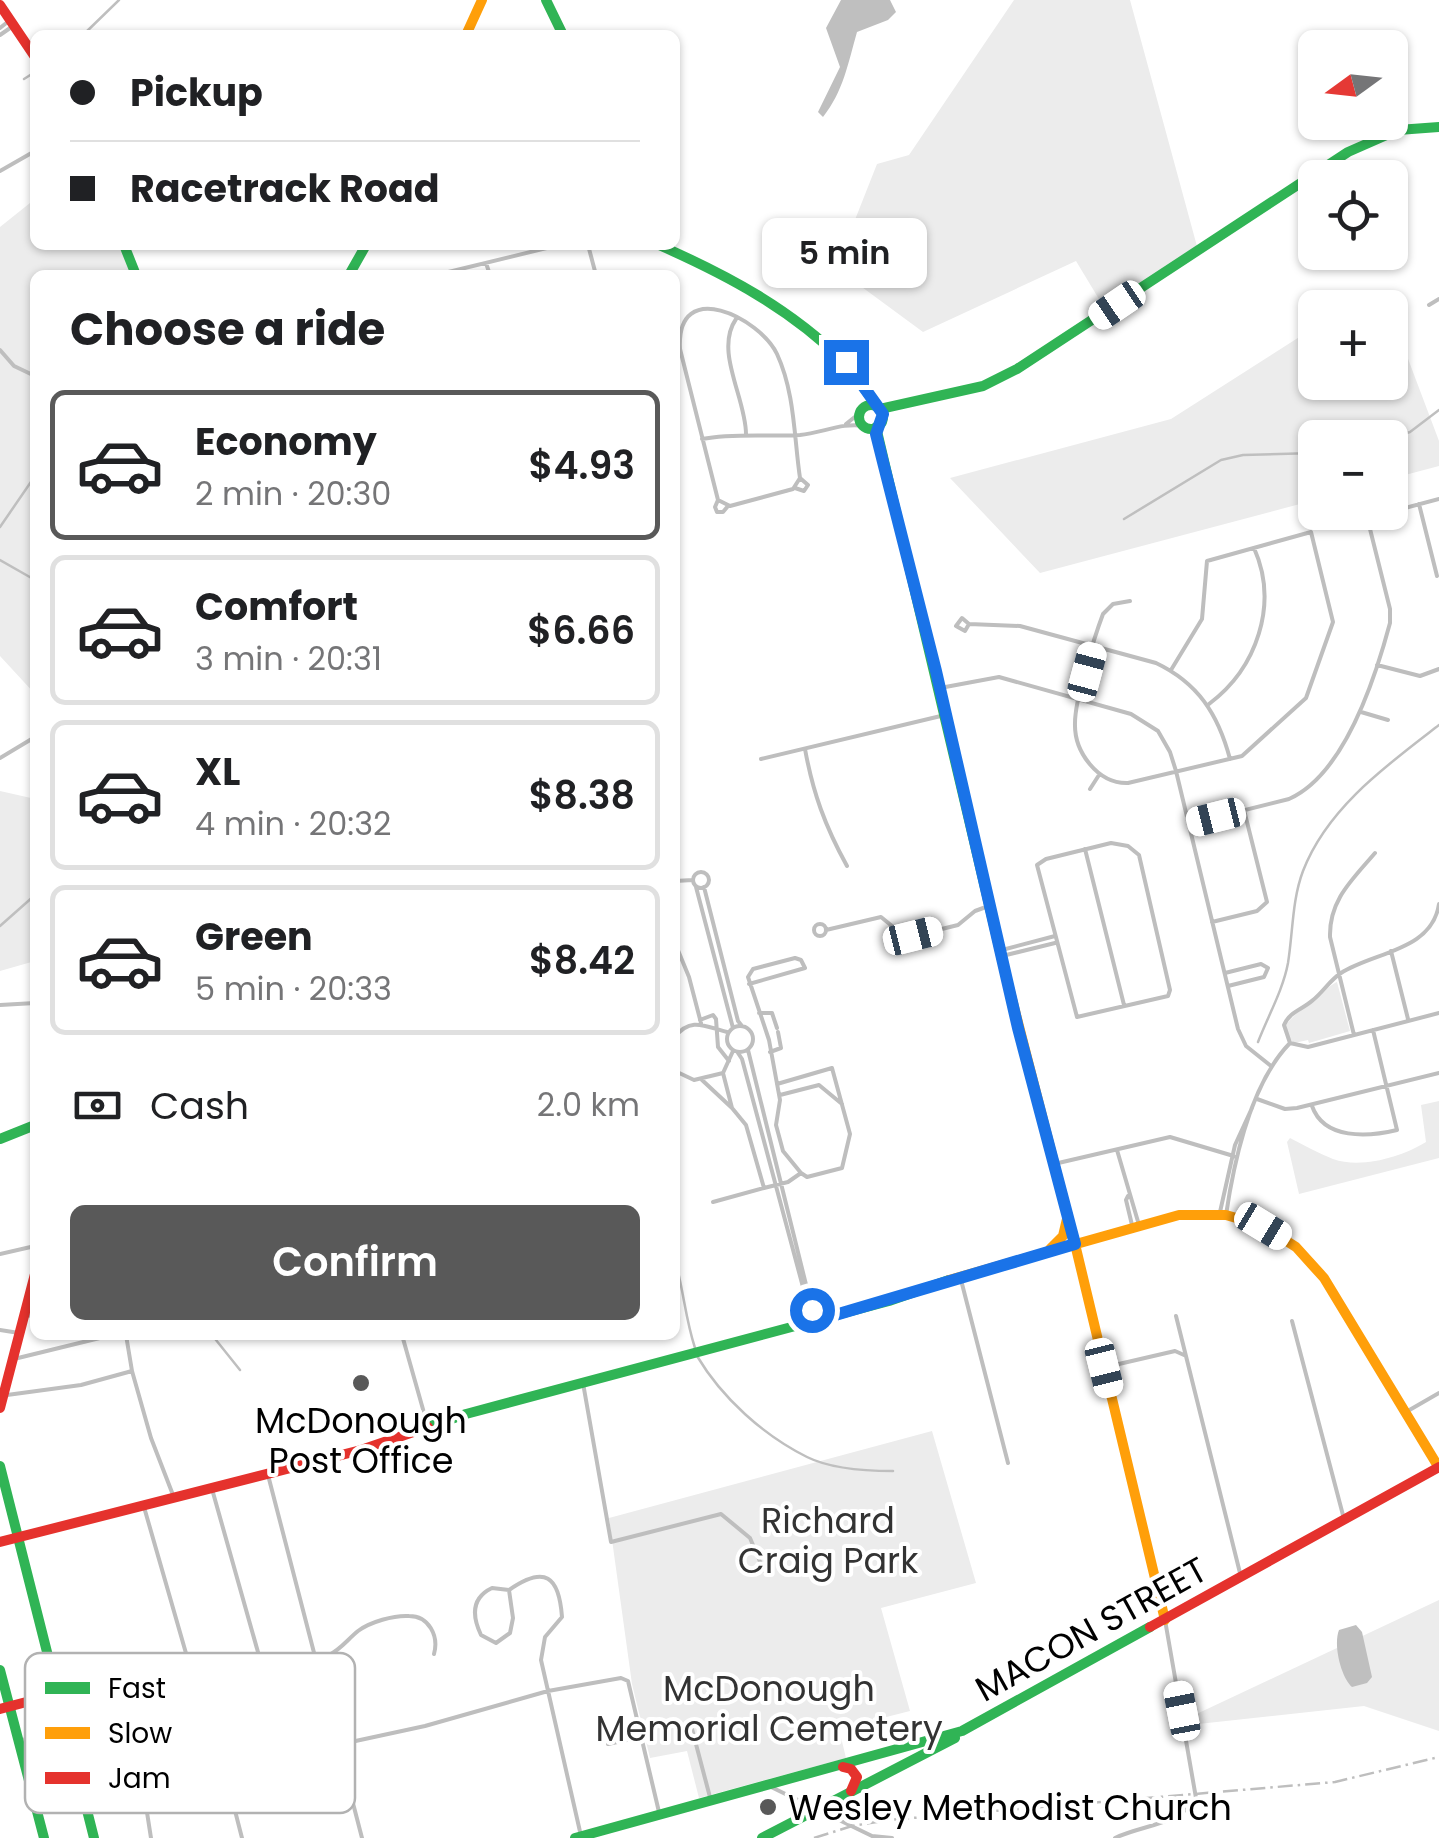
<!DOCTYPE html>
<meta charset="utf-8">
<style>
body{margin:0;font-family:Poppins,sans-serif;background:#f6f6f6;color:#202124;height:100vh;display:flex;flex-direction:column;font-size:38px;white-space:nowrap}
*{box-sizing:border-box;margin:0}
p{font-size:32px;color:#757577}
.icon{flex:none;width:55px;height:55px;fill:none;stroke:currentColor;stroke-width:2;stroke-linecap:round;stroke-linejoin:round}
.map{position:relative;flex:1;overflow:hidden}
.side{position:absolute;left:30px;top:270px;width:650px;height:1070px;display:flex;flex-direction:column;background:#fff;border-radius:15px;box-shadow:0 2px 8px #0004}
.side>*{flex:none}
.guide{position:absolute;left:30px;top:30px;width:650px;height:220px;border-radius:15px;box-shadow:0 2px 8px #0004;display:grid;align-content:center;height:220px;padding:0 40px;background:#fff}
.needle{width:65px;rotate:255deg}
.fabs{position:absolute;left:1298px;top:30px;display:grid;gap:20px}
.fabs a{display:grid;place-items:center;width:110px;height:110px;border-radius:15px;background:#fff;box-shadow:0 2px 8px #0004;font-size:50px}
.end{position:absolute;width:45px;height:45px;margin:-22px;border:12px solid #1a73e8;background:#fff;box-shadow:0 0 0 5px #fff}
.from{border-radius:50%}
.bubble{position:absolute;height:70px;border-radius:15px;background:#fff;box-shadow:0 2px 8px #0004;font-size:32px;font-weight:600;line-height:70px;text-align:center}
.car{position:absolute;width:30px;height:60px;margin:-30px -15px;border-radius:12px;box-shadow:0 0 8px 2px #0007;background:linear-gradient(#fff 24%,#345 0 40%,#fff 0 76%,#345 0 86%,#fff 0)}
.guide b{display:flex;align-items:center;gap:35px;height:95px;font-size:38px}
.guide b+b{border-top:2px solid #e0e0e0}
.guide i{width:25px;height:25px;background:#202124}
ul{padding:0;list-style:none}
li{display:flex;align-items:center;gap:30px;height:150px;margin:0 20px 15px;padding:0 20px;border:5px solid #e0e0e0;border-radius:15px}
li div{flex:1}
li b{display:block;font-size:38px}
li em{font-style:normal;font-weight:600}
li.current{border-color:#595959}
li>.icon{width:90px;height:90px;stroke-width:1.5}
h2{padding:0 40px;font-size:45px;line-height:120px}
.pay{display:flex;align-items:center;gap:25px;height:110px;padding:0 40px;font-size:38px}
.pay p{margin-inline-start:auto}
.action{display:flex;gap:20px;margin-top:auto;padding:20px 40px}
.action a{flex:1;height:115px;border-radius:15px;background:#595959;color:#fff;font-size:40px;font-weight:600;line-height:115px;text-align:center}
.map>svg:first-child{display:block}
</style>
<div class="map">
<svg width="1439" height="1838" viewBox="0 0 1439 1838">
<rect width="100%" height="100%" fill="#fff"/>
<path fill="#ececec" d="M1014,0H1130L1198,250L1108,314L1076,261L923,332L836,268L877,164L909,155Z
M35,199V245H124L136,275H35V694L0,656V227Z
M1390,311L1439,441V466L1390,479V438H1315V500L1040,573L950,478L1171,419L1315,327V382H1390Z
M0,791L31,798L35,795V961L0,971Z
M1337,982L1350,1031L1309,1043L1308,1040L1294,1043L1288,1037L1286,1025C1289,1018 1331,984 1337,982Z
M1439,1101V1158L1299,1194L1287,1142L1290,1138C1304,1145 1318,1153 1333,1159C1361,1169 1402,1157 1426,1142L1421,1105Z
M932,1431L976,1583L881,1608L910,1711L839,1729L846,1758L699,1798L687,1751L650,1758L632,1684L609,1518Z
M1439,1600V1731L1364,1706L1189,1725L1188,1718Z"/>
<path fill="#bfbfbf" d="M841,0H890L896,12L888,20L857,32C848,64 843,92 823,117L818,112L840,67L826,28Z
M1356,1625L1362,1632L1372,1677L1367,1683L1352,1687C1341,1677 1333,1645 1339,1630Z"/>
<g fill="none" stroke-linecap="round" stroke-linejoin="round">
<path stroke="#bfbfbf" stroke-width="2.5" d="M83,35L119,0
M24,79L35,72
M1390,438L1410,432L1439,410
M1124,519L1221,460L1243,455L1315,453
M0,527L35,476
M0,560L35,580
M0,926L35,895
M1258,1042C1268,1016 1283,990 1288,963C1293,932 1292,900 1303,871C1327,808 1387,765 1439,725
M675,1260C684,1292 685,1317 695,1348
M212,1335L240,1370
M697,1356C722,1398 763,1435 807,1457C831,1469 866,1471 893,1471"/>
<path stroke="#bebebe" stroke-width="4" d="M0,28L10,20
M0,35L13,26
M0,171L35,151
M588,245L596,275
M486,263L490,275
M436,275L559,245
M1429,305L1439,299
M736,319C714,351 746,398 746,434
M0,350L14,366L35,376
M846,424L861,412
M702,439C735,433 767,437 800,435C822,433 843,422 864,426
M795,488L804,491L808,485L800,478C794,438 795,393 777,354C760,318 676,276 680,349L718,500L730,506L793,489L800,478
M718,500L715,507L717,512H723L728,506
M1419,504L1437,576
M1390,512L1439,499
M1130,601L1113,604L1103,614C1094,638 1075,699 1075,723C1074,752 1098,784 1128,783L1242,756L1306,698L1333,622L1311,532L1207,561L1202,619L1171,670
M969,624L965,631L956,626L962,618L969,624L1020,626L1156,663C1198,683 1218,714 1230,759
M1377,665L1420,676L1439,669
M940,688L999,677L1131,714L1158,731L1170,752L1176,771L1238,1029L1246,1046L1271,1066
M1209,704C1257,668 1279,604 1254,548
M1361,712L1388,720
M805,749C813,793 825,826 847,866
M0,758L35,737
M761,759L945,715
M1090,789L1099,775
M1189,824L1289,799C1345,774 1375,679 1390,623V609L1370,529L1374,520L1387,512
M1111,843L1128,846L1139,855L1170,990L1168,996L1077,1017L1037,865L1046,859Z
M1085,849L1124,1005
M693 880a8 8 0 1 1 16 0a8 8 0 1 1-16 0Z
M675,881L693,880
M696,887L733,1028
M704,887L738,1021L742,1026
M1212,922L1257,911L1267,902L1244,810
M814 930a6 6 0 1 1 12 0a6 6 0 1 1-12 0Z
M826,930L881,917L903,935L913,936L958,925L975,911L986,907
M675,943L689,977L701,1023
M1002,950L1055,936
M1391,951L1408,1019
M1002,956L1055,943
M1225,973L1261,964L1268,968L1264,977L1228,986
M749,984L805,968
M0,1005L35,1003
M759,1013H772L777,1028
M716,1019L718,1047L729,1061
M700,1020L713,1015L716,1019
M727 1039a13 13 0 1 1 26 0a13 13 0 1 1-26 0Z
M1354,1035L1330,937C1329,900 1352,880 1375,853
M675,1037C691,1016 706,1027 727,1032
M1290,1043L1284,1025C1290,1011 1302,1010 1313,1000C1323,992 1330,980 1341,973C1374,952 1432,951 1439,904
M748,1050L815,1321
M770,1052L781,1048L778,1032
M738,1053L742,1059L807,1302L812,1309
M675,1071L694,1080L723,1073L733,1051
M702,1080L732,1108L723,1073
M777,1084L832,1068L850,1134L842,1168L807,1177L801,1173
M780,1095L819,1085L842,1104
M1257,1099L1285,1109L1297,1108L1439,1073
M1312,1106C1324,1140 1368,1137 1397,1130L1373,1030
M732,1108L746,1125L764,1188L788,1182L801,1173L783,1151L776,1125L780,1100L769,1040L748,977L753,969L795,958L801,960L805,968
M1117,1150L1139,1225
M1054,1164L1170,1137L1237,1157
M1128,1196L1126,1200L1132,1225
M713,1202L764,1188
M1220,1212L1235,1145L1252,1108
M1226,1215C1234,1161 1251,1083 1290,1043L1308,1047L1439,1013
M0,1254L35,1246
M960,1276L1008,1463
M24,1314L35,1317
M1176,1316L1240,1573
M1292,1321L1344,1519
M0,1330L19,1333
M402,1335L428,1427
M14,1359L112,1335
M1106,1367L1175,1351L1184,1355
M132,1371L151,1438L173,1495
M583,1383L611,1542L721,1514L750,1538L764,1571
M7,1395L81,1385L132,1371L126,1335
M1406,1412L1439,1393
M268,1475L362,1838
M212,1489L265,1677
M144,1507L198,1695L211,1717L242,1838
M492,1588L509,1590L513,1618L510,1633L496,1643L481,1635C472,1616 471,1598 492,1588Z
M509,1590C545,1565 559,1576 562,1617L545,1637L541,1660L581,1836
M206,1694L211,1717
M69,1724C152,1705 252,1691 329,1655C341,1649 347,1640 358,1631C370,1622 394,1615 409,1616C429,1616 439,1636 434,1654
M692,1729L711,1801
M19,1741L62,1729
M608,1744L641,1737
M337,1745L425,1726L548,1691L621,1678L628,1681L659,1812
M155,1770L190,1755L201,1783
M769,1786L872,1836L892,1838
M151,1838L146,1806L151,1796L225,1778
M1115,1838C1142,1825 1180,1825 1196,1798L1165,1620"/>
<path stroke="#30b455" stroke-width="10" d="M546,0L563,35
M124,245L136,275
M659,245C727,275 791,309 844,362C856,375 866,392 877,406
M349,275L366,245
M859 417a12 12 0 1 1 24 0a12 12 0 1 1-24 0Z
M880,409L983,386L1017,369L1348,152L1398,130L1439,127
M876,427L1004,968
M0,1139L35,1125
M428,1427L466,1414L889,1301L949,1280
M0,1466L94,1838
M0,1670L44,1838
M575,1838L962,1731L1150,1627
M762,1838L955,1738"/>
<path stroke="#ff9f0a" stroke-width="10" d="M466,35L482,0
M1004,968L1075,1244L1165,1620
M1050,1249L1063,1236L1067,1219
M949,1280L1179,1215H1226L1263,1226L1296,1247L1324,1278L1439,1468"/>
<path stroke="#e5322d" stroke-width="10" d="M0,5L35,57
M0,1408L35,1274
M0,1542L361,1450L428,1427
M1150,1627L1439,1467
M0,1709L57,1694
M843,1767L851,1769L857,1777L851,1791"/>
<path stroke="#bebebe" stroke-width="2.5" stroke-dasharray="15 5 2.5 5" stroke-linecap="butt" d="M814,1838L852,1826L889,1820L1335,1782L1439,1757"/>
</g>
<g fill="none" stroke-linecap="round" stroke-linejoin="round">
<path stroke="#1a73e8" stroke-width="12" d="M812,1310L815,1321L1075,1244L1018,1028L936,671L884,466L876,434L883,414L846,362"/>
</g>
<g fill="#595959" stroke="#fff" stroke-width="4">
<circle cx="361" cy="1383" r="10"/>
<circle cx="768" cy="1807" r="10"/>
</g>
<g text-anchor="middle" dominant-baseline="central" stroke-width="8" stroke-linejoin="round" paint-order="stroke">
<g font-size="35" fill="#000" stroke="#fff">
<text x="361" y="1420">McDonough<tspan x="361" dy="40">Post Office</tspan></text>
<text x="788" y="1807" text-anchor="start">Wesley Methodist Church</text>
</g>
<g font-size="35" fill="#333" stroke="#fff">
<text x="828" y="1520">Richard<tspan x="828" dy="40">Craig Park</tspan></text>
<text x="769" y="1688">McDonough<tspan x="769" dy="40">Memorial Cemetery</tspan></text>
</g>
<g font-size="35" fill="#000" stroke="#fff">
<text transform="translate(1091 1629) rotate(-29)">MACON STREET</text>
</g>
</g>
<rect x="25" y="1653" width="330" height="160" rx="15" fill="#fff" stroke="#b2b2b2" stroke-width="2.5"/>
<rect x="45" y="1682" width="45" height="12" fill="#30b455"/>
<rect x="45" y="1727" width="45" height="12" fill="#ff9f0a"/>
<rect x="45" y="1772" width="45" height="12" fill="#e5322d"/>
<g font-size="28" fill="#000">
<text x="108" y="1698">Fast</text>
<text x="108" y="1743">Slow</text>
<text x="108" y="1788">Jam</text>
</g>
</svg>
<div class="fabs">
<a><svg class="needle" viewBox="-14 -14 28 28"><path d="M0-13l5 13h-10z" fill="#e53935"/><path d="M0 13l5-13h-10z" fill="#757577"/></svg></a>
<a><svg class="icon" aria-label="locate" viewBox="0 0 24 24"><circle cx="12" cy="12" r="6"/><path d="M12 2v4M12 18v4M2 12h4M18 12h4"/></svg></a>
<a>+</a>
<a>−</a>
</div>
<i class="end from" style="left:812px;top:1310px"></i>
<i class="end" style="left:846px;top:362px"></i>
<div class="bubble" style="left:762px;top:218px;width:165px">5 min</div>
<i class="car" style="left:1117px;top:305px;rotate:236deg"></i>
<i class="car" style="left:1087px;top:672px;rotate:15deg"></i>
<i class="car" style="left:1216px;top:817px;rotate:256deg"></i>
<i class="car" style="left:913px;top:936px;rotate:76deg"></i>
<i class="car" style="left:1263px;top:1226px;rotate:121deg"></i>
<i class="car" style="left:1104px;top:1368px;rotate:166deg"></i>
<i class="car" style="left:1182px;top:1711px;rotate:349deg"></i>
<div class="guide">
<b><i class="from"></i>Pickup</b>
<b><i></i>Racetrack Road</b>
</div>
<section class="side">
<h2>Choose a ride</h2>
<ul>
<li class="current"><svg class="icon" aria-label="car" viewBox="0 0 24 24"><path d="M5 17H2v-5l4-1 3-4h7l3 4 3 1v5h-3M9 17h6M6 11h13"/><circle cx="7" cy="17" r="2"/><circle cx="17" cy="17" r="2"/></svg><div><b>Economy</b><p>2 min · 20:30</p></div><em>$4.93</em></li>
<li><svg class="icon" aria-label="car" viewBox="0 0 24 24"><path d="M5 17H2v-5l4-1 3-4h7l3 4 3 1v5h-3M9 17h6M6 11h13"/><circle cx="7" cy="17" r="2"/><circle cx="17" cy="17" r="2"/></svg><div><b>Comfort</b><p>3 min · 20:31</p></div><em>$6.66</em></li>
<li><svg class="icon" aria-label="car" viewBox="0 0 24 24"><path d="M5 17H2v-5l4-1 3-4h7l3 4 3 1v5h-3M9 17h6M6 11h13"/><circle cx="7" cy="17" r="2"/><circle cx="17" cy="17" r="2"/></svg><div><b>XL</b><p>4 min · 20:32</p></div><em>$8.38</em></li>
<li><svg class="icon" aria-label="car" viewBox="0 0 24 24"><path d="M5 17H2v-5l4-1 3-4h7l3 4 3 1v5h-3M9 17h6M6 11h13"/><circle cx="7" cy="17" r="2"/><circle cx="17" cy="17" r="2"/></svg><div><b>Green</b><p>5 min · 20:33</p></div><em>$8.42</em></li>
</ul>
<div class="pay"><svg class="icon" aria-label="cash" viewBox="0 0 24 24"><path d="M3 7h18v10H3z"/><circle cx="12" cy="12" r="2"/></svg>Cash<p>2.0 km</p></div>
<div class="action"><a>Confirm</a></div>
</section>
</div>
